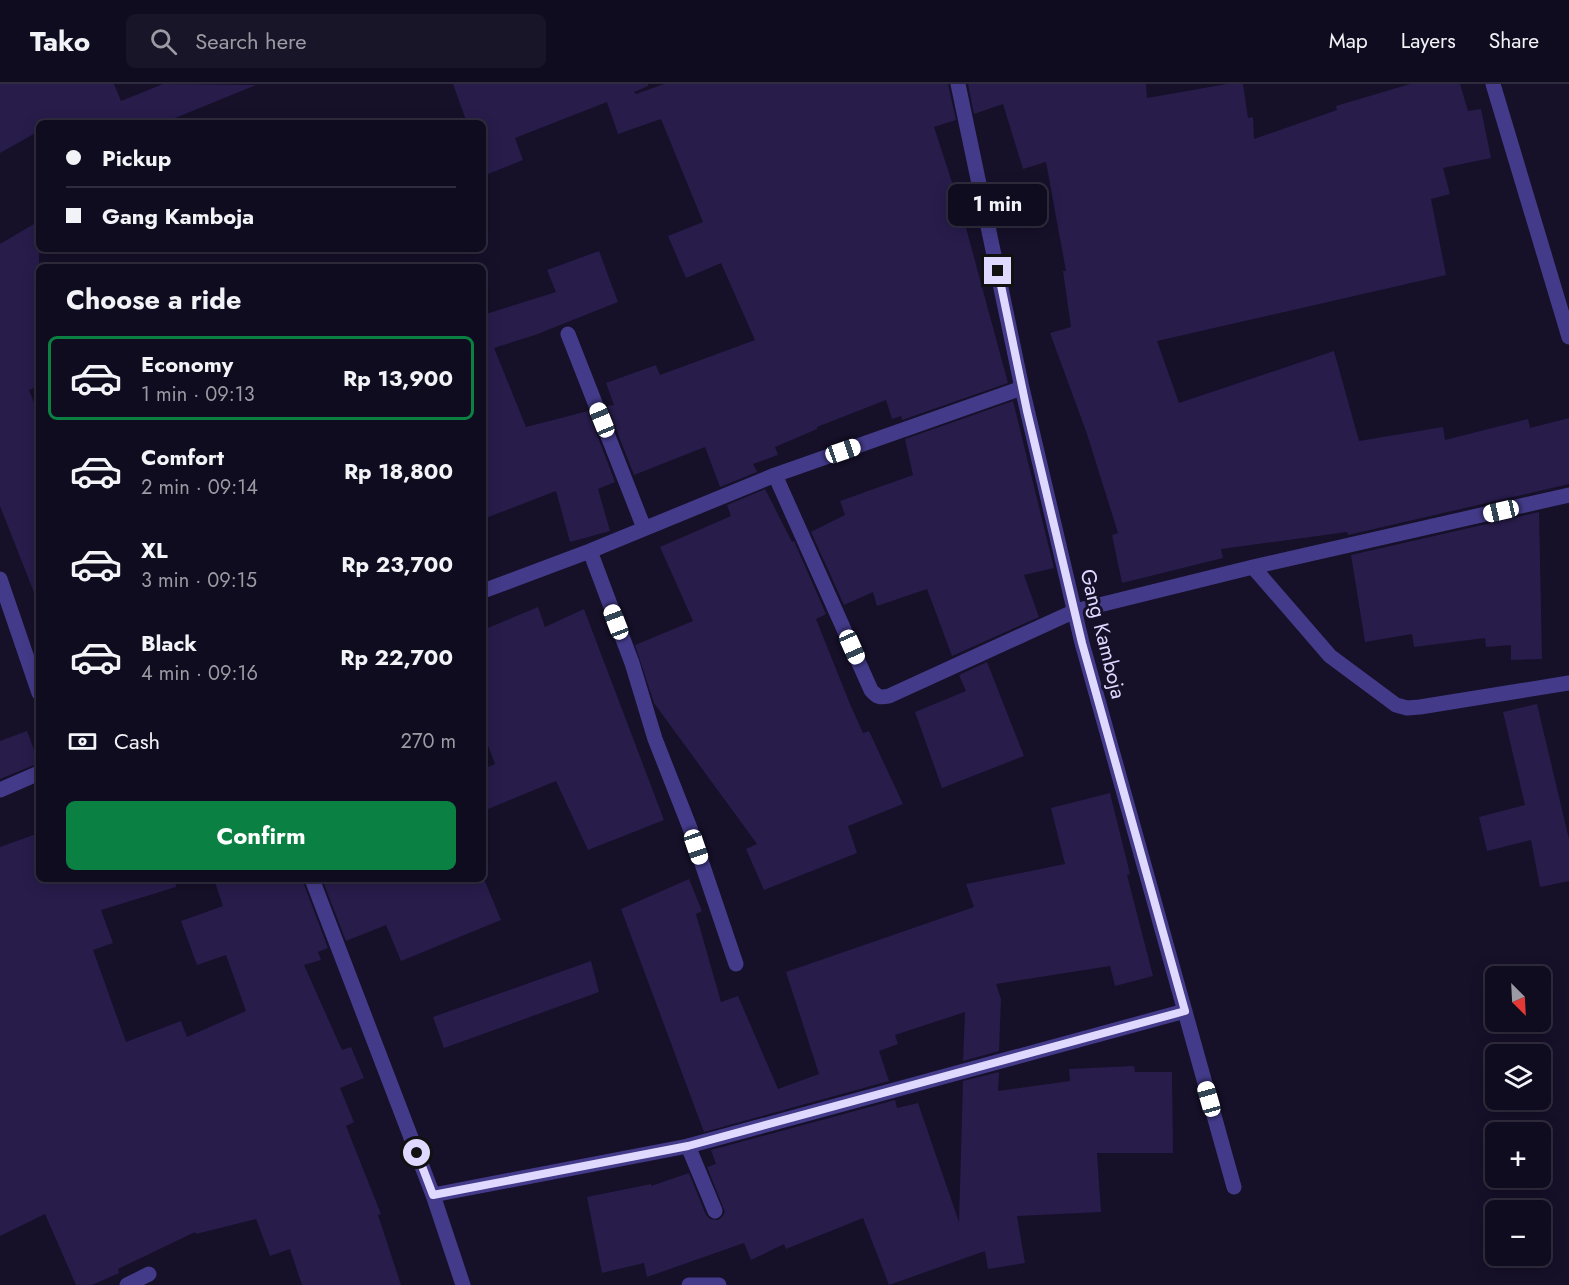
<!DOCTYPE html>
<meta charset="utf-8">
<style>
body{margin:0;font-family:Jost,sans-serif;background:#191528;color:#f1f3f6;height:100vh;display:flex;flex-direction:column;font-size:22px;white-space:nowrap}
*{box-sizing:border-box;margin:0}
p{font-size:20px;color:#9c9ba4}
.icon{flex:none;width:33px;height:33px;fill:none;stroke:currentColor;stroke-width:2;stroke-linecap:round;stroke-linejoin:round}
.map{position:relative;flex:1;overflow:hidden}
.details{position:absolute;left:36px;top:180px;width:450px;height:618px;display:flex;flex-direction:column;background:#100c1f;border-radius:9px;box-shadow:0 3px 15px #0003,0 0 0 2px #302c3d}
.details>*{flex:none}
.top-card{position:absolute;left:36px;top:36px;width:450px;height:132px;border-radius:9px;box-shadow:0 3px 15px #0003,0 0 0 2px #302c3d;display:grid;align-content:center;height:132px;padding:0 30px;background:#100c1f}
.needle{width:39px;rotate:156deg}
.controls{position:absolute;left:1485px;top:882px;display:grid;gap:12px}
.controls a{display:grid;place-items:center;width:66px;height:66px;border-radius:9px;background:#100c1f;box-shadow:0 3px 15px #0003,0 0 0 2px #302c3d;font-size:30px}
.end{position:absolute;width:27px;height:27px;margin:-14px;border:8px solid #dfd9ff;background:#111;box-shadow:0 0 0 3px #111}
.from{border-radius:50%}
.bubble{position:absolute;height:42px;border-radius:9px;background:#100c1f;box-shadow:0 3px 15px #0003,0 0 0 2px #302c3d;font-size:20px;font-weight:700;line-height:42px;text-align:center}
.car{position:absolute;width:18px;height:36px;margin:-18px -9px;border-radius:8px;box-shadow:0 0 4px 2px #0007;background:linear-gradient(#fff 24%,#345 0 40%,#fff 0 76%,#345 0 86%,#fff 0)}
.top-card b{display:flex;align-items:center;gap:21px;height:57px;font-size:22px}
.top-card b+b{border-top:2px solid #302c3d}
.top-card i{width:15px;height:15px;background:#f1f3f6}
ul{padding:0;list-style:none}
li{display:flex;align-items:center;gap:18px;height:84px;margin:0 12px 9px;padding:0 18px;border:3px solid transparent;border-radius:9px}
li div{flex:1}
li b{display:block;font-size:22px}
li em{font-style:normal;font-weight:700}
li.selected{border-color:#0b8043}
li>.icon{width:54px;height:54px;stroke-width:1.5}
h2{padding:0 30px;font-size:27px;line-height:72px}
.pay{display:flex;align-items:center;gap:15px;height:66px;padding:0 30px;font-size:22px}
.pay p{margin-inline-start:auto}
.action{display:flex;gap:12px;margin-top:auto;padding:12px 30px}
.action a{flex:1;height:69px;border-radius:9px;background:#0b8043;color:#fff;font-size:24px;font-weight:700;line-height:69px;text-align:center}
header{display:flex;align-items:center;gap:36px;box-sizing:border-box;height:84px;padding:0 30px;background:#100c1f;border-bottom:2px solid #302c3d}
header strong{font-size:28px}
nav{display:flex;gap:33px;margin-inline-start:auto;font-size:21px}
.search{width:420px;height:54px;background:#191528;display:flex;align-items:center;gap:15px;box-sizing:border-box;padding:0 21px;border-radius:9px;color:#9c9ba4;font-size:22px}
.map>svg:first-child{display:block}
</style>
<header>
<strong>Tako</strong>
<div class="search"><svg class="icon" aria-label="search" viewBox="0 0 24 24"><circle cx="10" cy="10" r="6"/><path d="M15 15l6 6"/></svg>Search here</div>
<nav><a>Map</a><a>Layers</a><a>Share</a></nav>
</header>
<div class="map">
<svg width="1569" height="1201" viewBox="0 0 1569 1201">
<rect width="100%" height="100%" fill="#161029"/>
<path fill="#281c4b" d="M0,0H114L121,17L163,0L256,1L163,39H39V47L0,69Z
M453,0H648V2L634,8L636,10L664,0H948L956,36L934,43L962,129L1008,299L902,336L901,332L892,335L886,316L817,343V345L775,363L778,371L753,380L757,388L720,403L705,363L634,391L607,322L614,321L606,299L656,281L660,291L755,256L721,179L686,194L668,152L703,138L661,35L618,50L607,18L515,54L523,76L483,92V39H467Z
M968,0H1146L1147,14L1227,0H1243L1248,34L1253,33L1254,55L1337,26L1336,22L1410,0H1460L1468,27L1481,25L1491,74L1443,84L1450,110L1431,115L1446,191L1157,257L1179,319L1334,267L1359,357L1443,343L1445,356L1528,335L1530,344L1569,334V400L1348,451L1347,448L1221,465L1223,474L1122,499L1112,451L1118,449L1087,350L1050,249L1071,243L1063,187H1066L1046,78L1023,85L1003,20L974,30Z
M39,137V302L29,306L39,331V516H37L0,422V160Z
M599,167L618,218L535,251L494,264L526,343L588,327L615,398L598,405L610,447L570,458L556,407L483,435V231L556,208L547,186Z
M1013,317L1054,484L1024,491L1039,533L952,572L927,505L877,522L873,508L844,521L811,448L845,431L840,417L913,391L905,355Z
M765,405L792,458L794,457L826,530L816,535L850,620L863,649L869,647L903,720L848,742L857,769L764,806L746,765L757,760L654,619L635,561L693,537L660,463L731,432L727,421Z
M1539,428L1542,575L1511,576V561L1486,563L1485,554L1414,563L1412,550L1365,558L1351,471Z
M538,523L545,543L584,525L664,736L588,766L556,697L483,727V685L495,680L483,648V546Z
M987,578L1024,672L942,704L915,628L966,607L959,591Z
M1537,620L1569,755V797L1540,803L1531,756L1487,767L1479,733L1525,721L1503,628Z
M27,647L39,679L0,695V657Z
M1110,709L1130,790L1127,791L1153,892L1115,902L1110,882L996,900L1001,915L999,967L963,977L965,928L895,951L898,960L879,967L889,997L704,1048L621,825L689,795L702,827L696,830L721,918L738,912L778,1005L819,990L786,888L974,823L966,800L1065,780L1051,724Z
M39,749V795H175L176,803L101,826L113,859L93,866L126,958L181,937L187,953L246,927L226,871L197,881L181,837L223,822L214,795H302L328,864L318,868L321,876L304,881L342,966L351,963L364,994L340,1004L354,1038L346,1042L381,1130L378,1131L401,1201H302L290,1165L270,1172L256,1135L196,1150L195,1148L118,1185L119,1189L92,1201H76L45,1130L0,1152V763Z
M322,795H484L501,836L401,877L386,841L346,857Z
M591,877L599,908L444,964L433,933Z
M1134,982L1135,988H1172L1173,1069H1097L1101,1128L1017,1132L1025,1179L988,1185L985,1167L889,1201L863,1134L786,1165L784,1160L751,1176L744,1159L647,1193L644,1179L602,1189L587,1113L651,1100V1102L689,1089L706,1131L710,1135L718,1136L723,1132L725,1128L707,1083L716,1080L711,1066L895,1016L897,1024L918,1019L959,1138L963,997L999,988L998,1007L1070,997L1069,985Z"/>
<g fill="none" stroke-linecap="round" stroke-linejoin="round">
<path stroke="#433b89" stroke-width="15" d="M688,1062L715,1127"/>
<path stroke="#433b89" stroke-width="15" d="M958,0L1022,304L1082,559L1234,1103
M1493,0L1569,253
M568,250L644,444
M775,391L871,606C877,613 880,614 889,612L1075,527L1253,483L1569,411
M590,467L632,579L655,655L690,744L736,880
M1253,483L1330,572L1396,621L1407,624L1420,623L1569,599
M0,495L39,609
M483,507L590,467L775,391L1022,304
M0,706L39,689
M312,795L433,1111L463,1201
M433,1111L688,1062L1185,927
M127,1201L149,1190
M689,1201H719"/>
</g>
<g fill="none" stroke-linecap="round" stroke-linejoin="round">
<path stroke="#dfd9ff" stroke-width="8" d="M417,1069L433,1111L688,1062L1185,927L1082,559L1027,327L998,187"/>
</g>
<g text-anchor="middle" dominant-baseline="central" stroke-width="6" stroke-linejoin="round" paint-order="stroke">
<g font-size="21" fill="#dfd9ff" stroke="#161029">
<text transform="translate(1103 550) rotate(76)">Gang Kamboja</text>
</g>
</g>
</svg>
<div class="controls">
<a><svg class="needle" viewBox="-14 -14 28 28"><path d="M0-13l5 13h-10z" fill="#e53935"/><path d="M0 13l5-13h-10z" fill="#9c9ba4"/></svg></a>
<a><svg class="icon" aria-label="layers" viewBox="0 0 24 24"><path d="M12 4l9 5-9 5-9-5zM3 14l9 5 9-5"/></svg></a>
<a>+</a>
<a>−</a>
</div>
<i class="end from" style="left:417px;top:1069px"></i>
<i class="end" style="left:998px;top:187px"></i>
<div class="bubble" style="left:948px;top:100px;width:99px">1 min</div>
<i class="car" style="left:602px;top:336px;rotate:338deg"></i>
<i class="car" style="left:843px;top:367px;rotate:71deg"></i>
<i class="car" style="left:1501px;top:427px;rotate:257deg"></i>
<i class="car" style="left:616px;top:538px;rotate:339deg"></i>
<i class="car" style="left:852px;top:563px;rotate:156deg"></i>
<i class="car" style="left:696px;top:763px;rotate:161deg"></i>
<i class="car" style="left:1209px;top:1015px;rotate:344deg"></i>
<div class="top-card">
<b><i class="from"></i>Pickup</b>
<b><i></i>Gang Kamboja</b>
</div>
<section class="details">
<h2>Choose a ride</h2>
<ul>
<li class="selected"><svg class="icon" aria-label="car" viewBox="0 0 24 24"><path d="M5 17H2v-5l4-1 3-4h7l3 4 3 1v5h-3M9 17h6M6 11h13"/><circle cx="7" cy="17" r="2"/><circle cx="17" cy="17" r="2"/></svg><div><b>Economy</b><p>1 min · 09:13</p></div><em>Rp 13,900</em></li>
<li><svg class="icon" aria-label="car" viewBox="0 0 24 24"><path d="M5 17H2v-5l4-1 3-4h7l3 4 3 1v5h-3M9 17h6M6 11h13"/><circle cx="7" cy="17" r="2"/><circle cx="17" cy="17" r="2"/></svg><div><b>Comfort</b><p>2 min · 09:14</p></div><em>Rp 18,800</em></li>
<li><svg class="icon" aria-label="car" viewBox="0 0 24 24"><path d="M5 17H2v-5l4-1 3-4h7l3 4 3 1v5h-3M9 17h6M6 11h13"/><circle cx="7" cy="17" r="2"/><circle cx="17" cy="17" r="2"/></svg><div><b>XL</b><p>3 min · 09:15</p></div><em>Rp 23,700</em></li>
<li><svg class="icon" aria-label="car" viewBox="0 0 24 24"><path d="M5 17H2v-5l4-1 3-4h7l3 4 3 1v5h-3M9 17h6M6 11h13"/><circle cx="7" cy="17" r="2"/><circle cx="17" cy="17" r="2"/></svg><div><b>Black</b><p>4 min · 09:16</p></div><em>Rp 22,700</em></li>
</ul>
<div class="pay"><svg class="icon" aria-label="cash" viewBox="0 0 24 24"><path d="M3 7h18v10H3z"/><circle cx="12" cy="12" r="2"/></svg>Cash<p>270 m</p></div>
<div class="action"><a>Confirm</a></div>
</section>
</div>
